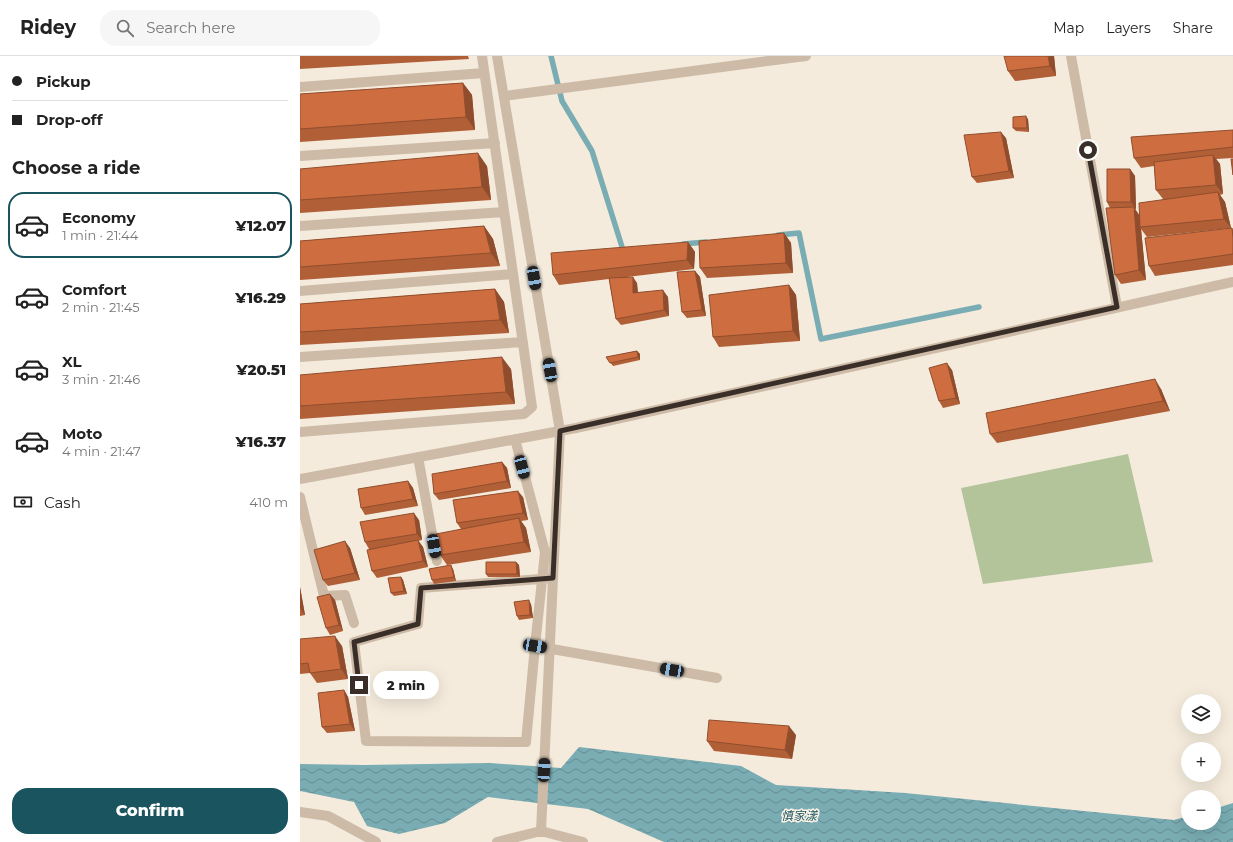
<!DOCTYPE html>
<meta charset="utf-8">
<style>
body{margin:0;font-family:Montserrat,"Noto Sans SC",sans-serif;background:#f6f6f6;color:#222;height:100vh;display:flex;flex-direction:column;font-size:15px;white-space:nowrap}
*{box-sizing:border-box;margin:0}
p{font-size:13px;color:#767676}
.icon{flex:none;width:22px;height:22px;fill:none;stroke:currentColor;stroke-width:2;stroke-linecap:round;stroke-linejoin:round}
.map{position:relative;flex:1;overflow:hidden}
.drawer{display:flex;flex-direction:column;background:#fff;width:300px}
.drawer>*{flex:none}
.top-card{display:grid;align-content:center;height:88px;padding:0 12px;background:#fff}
.tools{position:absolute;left:881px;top:638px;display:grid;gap:8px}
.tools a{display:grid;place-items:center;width:40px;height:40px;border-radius:50%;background:#fff;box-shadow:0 4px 16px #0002;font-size:20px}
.end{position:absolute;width:18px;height:18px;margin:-9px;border:5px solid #392f28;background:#fff;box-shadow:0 0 0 2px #fff}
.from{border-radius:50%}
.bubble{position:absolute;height:28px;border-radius:14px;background:#fff;box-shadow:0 4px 16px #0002;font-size:13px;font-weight:800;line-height:28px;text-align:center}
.car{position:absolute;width:12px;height:24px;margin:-12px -6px;border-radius:5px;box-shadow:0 0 3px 1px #0007;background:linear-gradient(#222 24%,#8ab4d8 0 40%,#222 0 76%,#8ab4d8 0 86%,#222 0)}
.top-card b{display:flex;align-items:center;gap:14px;height:38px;font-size:15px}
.top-card b+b{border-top:1px solid #e0e0e0}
.top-card i{width:10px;height:10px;background:#222}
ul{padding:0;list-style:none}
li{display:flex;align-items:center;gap:12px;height:66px;margin:0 8px 6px;padding:0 4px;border:2px solid transparent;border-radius:16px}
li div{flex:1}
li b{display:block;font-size:15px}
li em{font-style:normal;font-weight:800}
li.selected{border-color:#1a545e}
li>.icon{width:36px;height:36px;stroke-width:1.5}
h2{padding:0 12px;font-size:18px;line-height:48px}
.pay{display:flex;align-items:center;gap:10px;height:44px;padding:0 12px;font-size:15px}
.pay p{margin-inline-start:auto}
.action{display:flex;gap:8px;margin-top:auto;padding:8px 12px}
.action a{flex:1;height:46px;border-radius:16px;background:#1a545e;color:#fff;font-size:16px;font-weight:800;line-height:46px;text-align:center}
header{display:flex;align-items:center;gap:24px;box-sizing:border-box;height:56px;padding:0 20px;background:#fff;border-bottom:1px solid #e0e0e0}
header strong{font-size:19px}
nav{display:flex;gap:22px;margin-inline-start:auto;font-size:14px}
.search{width:280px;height:36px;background:#f6f6f6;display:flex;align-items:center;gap:10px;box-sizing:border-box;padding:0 14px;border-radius:16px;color:#767676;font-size:15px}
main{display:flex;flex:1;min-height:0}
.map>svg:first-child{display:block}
</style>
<header>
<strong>Ridey</strong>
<div class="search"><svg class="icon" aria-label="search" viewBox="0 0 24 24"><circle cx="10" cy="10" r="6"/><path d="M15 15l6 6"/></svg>Search here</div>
<nav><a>Map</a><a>Layers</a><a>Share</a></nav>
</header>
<main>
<section class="drawer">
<div class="top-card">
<b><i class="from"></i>Pickup</b>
<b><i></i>Drop-off</b>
</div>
<h2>Choose a ride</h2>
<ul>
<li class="selected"><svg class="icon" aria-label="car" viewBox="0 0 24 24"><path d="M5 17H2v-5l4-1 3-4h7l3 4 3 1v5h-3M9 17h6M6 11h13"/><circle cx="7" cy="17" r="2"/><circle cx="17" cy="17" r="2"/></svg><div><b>Economy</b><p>1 min · 21:44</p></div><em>¥12.07</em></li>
<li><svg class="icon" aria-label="car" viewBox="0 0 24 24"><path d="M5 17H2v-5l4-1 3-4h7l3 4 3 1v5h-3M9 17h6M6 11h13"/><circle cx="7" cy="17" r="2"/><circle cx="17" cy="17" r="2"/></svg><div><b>Comfort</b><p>2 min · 21:45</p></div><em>¥16.29</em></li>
<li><svg class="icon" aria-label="car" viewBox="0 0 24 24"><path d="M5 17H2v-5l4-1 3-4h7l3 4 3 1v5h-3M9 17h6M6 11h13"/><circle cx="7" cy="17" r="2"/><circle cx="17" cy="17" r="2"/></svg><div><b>XL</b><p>3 min · 21:46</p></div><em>¥20.51</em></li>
<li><svg class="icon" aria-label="car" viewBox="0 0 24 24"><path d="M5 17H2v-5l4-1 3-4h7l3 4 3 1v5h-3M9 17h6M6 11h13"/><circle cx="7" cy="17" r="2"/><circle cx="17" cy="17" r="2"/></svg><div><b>Moto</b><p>4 min · 21:47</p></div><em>¥16.37</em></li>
</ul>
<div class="pay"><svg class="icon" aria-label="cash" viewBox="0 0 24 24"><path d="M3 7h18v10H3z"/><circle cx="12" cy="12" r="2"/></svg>Cash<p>410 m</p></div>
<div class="action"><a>Confirm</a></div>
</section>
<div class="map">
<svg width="933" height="786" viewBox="0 0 933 786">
<defs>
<pattern id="water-waves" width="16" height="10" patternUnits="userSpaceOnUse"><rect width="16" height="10" fill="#79acb3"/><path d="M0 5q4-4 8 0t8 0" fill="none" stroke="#648c92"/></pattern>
</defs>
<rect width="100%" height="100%" fill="#f4ebdc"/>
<path fill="#b3c49b" d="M828,398L853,506L683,528L661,432Z"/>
<path fill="url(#water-waves)" d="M279,691L441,710L476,729L605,737L874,764L888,760V767H914V753L933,747V786H364L288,753L188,741L145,767L99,778L67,770L54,746L0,735V708L65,709L190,707L261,712Z"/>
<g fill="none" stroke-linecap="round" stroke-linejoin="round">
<path stroke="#79acb3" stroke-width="5.5" d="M251,0L262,45L292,95L323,194H326
M478,179L499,177L521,283L679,251
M383,188L406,186"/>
<path stroke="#cdbba7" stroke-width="10" d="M0,31L184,17
M204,40L506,0
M0,100L195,87
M0,170L204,156
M0,235L213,218
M0,301L223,286
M0,376L224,358L232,351L182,0
M215,383L245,496L235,590
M118,401L137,505
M0,423L276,372L933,226
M0,441L24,540L45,539L54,567
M253,522L121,532L118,568L54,586L66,685L226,686L235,590L417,622
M0,756L28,760L76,786
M197,786L241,775L283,786"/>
<path stroke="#cdbba7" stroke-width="10" d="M197,0L260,375L241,775
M771,0L817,251"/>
</g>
<path fill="#b15f37" d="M0,0H168L169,3L0,13Z
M754,0L756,20L715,25L708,15Z
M163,27L172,39L175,74L0,86V38Z
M728,63L729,76L716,75L713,72Z
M933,74V102L916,103L920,108L923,138L920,139L925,146L931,172L847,181L841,173L846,224L821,228L815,219L810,152L807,146L830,113L835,120L836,153H835L840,160L863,143L856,134L854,110L841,112L834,102Z
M706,82L714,122L677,127L672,121Z
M187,110L191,144L0,157V113Z
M184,170L193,183L200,210L0,224V185Z
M932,172L933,174V209L855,220L849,210Z
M484,177L491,187L493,217L407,222L400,212Z
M388,186L395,196L394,213L327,221L337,227L338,236L368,241L369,260L321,269L316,263L309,223L259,229L253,219Z
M395,215L400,221L406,260L387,262L382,256Z
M489,229L496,239L500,285L419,291L413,281Z
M195,233L204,246L209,277L0,289V248Z
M337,295L340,298V304L313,310L306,301Z
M211,313L215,348L0,363V319Z
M652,314L660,348L643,352L639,345Z
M861,333L870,355L697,387L690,378Z
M202,406L207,412L211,432L139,444L134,438Z
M108,425L113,432L118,450L65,459L61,452Z
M223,441L228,464L221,465L226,472L231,496L147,509L140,499L161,473L157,467Z
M119,464L122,484L118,485L123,491L128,511L77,522L72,515L69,493L65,486Z
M50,492L60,524L28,530L23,524Z
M216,506L219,509L220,521H188L186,518Z
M153,513L156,525L134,528L132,524Z
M101,521L103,524L107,538L94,540L91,537Z
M0,531L5,559L0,560Z
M35,544L43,575L30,579L26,572Z
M231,548L233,562L219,564L217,560Z
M0,583L42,590L48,623L17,627L10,617L0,618Z
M44,634L48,641L55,675L27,677L22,671Z
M496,679L492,703L414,695L407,685Z"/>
<path fill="#904d2d" d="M748,0H754L756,20L750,10Z
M163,27L172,39L175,74L166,61Z
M726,60L728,63L729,76L727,72Z
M701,76L706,82L714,122L709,115Z
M178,97L187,110L191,144L182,131Z
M913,99L920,108L923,138L916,129Z
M830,113L835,120L836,153L831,146Z
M918,136L925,146L931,172L924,163Z
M834,151L840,161V171L841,173L846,224L839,214Z
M184,170L193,183L200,210L191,197Z
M484,177L491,187L493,217L486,207Z
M388,186L395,196L394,213L387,204Z
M395,215L400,221L406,260L402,254Z
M333,221L337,227L338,243L333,237Z
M489,229L496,239L500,285L493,275Z
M195,233L204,246L209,277L200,264Z
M363,234L368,241L369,260L364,254Z
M337,295L340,298V304L338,301Z
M202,301L211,313L215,348L206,336Z
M647,307L652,314L660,348L656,342Z
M855,323L861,333L870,355L863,345Z
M202,406L207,412L211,432L207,425Z
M108,425L113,432L118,450L113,443Z
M218,435L223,441L228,464L223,457Z
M114,457L119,464L122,484L117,478Z
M219,462L226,472L231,496L224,486Z
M118,484L123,491L128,511L123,505Z
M45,485L50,492L60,524L55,517Z
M216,506L219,509L220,521L217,518Z
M151,509L153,513L156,525L154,521Z
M101,521L103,524L107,538L104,535Z
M0,531L5,559L0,552Z
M30,538L35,544L43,575L39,569Z
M229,544L231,548L233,562L230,559Z
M35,580L42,590L48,623L41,613Z
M44,634L48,641L55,675L50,668Z
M489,670L496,679L492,703L485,694Z"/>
<path fill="#ce6e40" stroke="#904d2d" d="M704,0H748L750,10L708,15Z
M163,27L166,61L0,73V38Z
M726,60L727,72H713V61Z
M933,74V91L834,102L831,81Z
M701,76L709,115L672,121L664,79Z
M178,97L182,131L0,144V113Z
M913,99L916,129L856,134L854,106Z
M931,103H933V119Z
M807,113H830L831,146H807Z
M918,136L924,163L840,171L839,147Z
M834,151L839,214L815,219L806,152Z
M184,170L191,197L0,211V185Z
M932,172L933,182V198L849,210L845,182Z
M484,177L486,207L400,212L399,185Z
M388,186L387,204L253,219L251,197Z
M395,215L402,254L382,256L377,216Z
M333,221V237L363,234L364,254L316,263L309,222Z
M489,229L493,275L413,281L409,239Z
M195,233L200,264L0,276V248Z
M337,295L338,301L310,307L306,301Z
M202,301L206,336L0,350V319Z
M647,307L656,342L639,345L629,312Z
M855,323L863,345L690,378L686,357Z
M202,406L207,425L134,438L132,418Z
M108,425L113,443L61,452L58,433Z
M218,435L223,457L157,467L153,444Z
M114,457L117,478L65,486L60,466Z
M219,462L224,486L140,499L136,478Z
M118,484L123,505L72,515L67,494Z
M45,485L55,517L23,524L14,494Z
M186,506H216L217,518H186Z
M151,509L154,521L132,524L129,513Z
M101,521L104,535L91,537L88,522Z
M30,538L39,569L26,572L17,541Z
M229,544L230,559L217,560L214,546Z
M35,580L41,613L10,617L8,607L0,608V583Z
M44,634L50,668L22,671L18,637Z
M409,664L489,670L485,694L407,685Z"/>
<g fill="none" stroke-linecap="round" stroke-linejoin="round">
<path stroke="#392f28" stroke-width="5" d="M59,629L54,586L118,568L121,532L253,522L260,375L817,251L788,94"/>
</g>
<g text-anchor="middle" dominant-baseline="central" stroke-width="3" stroke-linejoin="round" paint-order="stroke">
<g font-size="12" font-style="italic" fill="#1a545e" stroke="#fbf4e9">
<text x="499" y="759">慎家漾</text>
</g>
</g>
</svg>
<div class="tools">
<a><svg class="icon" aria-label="layers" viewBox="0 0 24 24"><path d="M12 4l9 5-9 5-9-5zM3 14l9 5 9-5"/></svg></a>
<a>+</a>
<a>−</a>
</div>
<i class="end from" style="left:788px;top:94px"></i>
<i class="end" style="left:59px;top:629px"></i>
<div class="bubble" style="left:73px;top:615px;width:66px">2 min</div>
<i class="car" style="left:234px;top:222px;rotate:170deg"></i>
<i class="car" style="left:250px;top:314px;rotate:350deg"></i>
<i class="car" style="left:222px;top:411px;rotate:165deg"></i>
<i class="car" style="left:134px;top:490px;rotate:170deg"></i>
<i class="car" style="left:235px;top:590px;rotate:100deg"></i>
<i class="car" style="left:372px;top:614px;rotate:280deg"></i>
<i class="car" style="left:244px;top:714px;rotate:3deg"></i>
</div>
</main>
